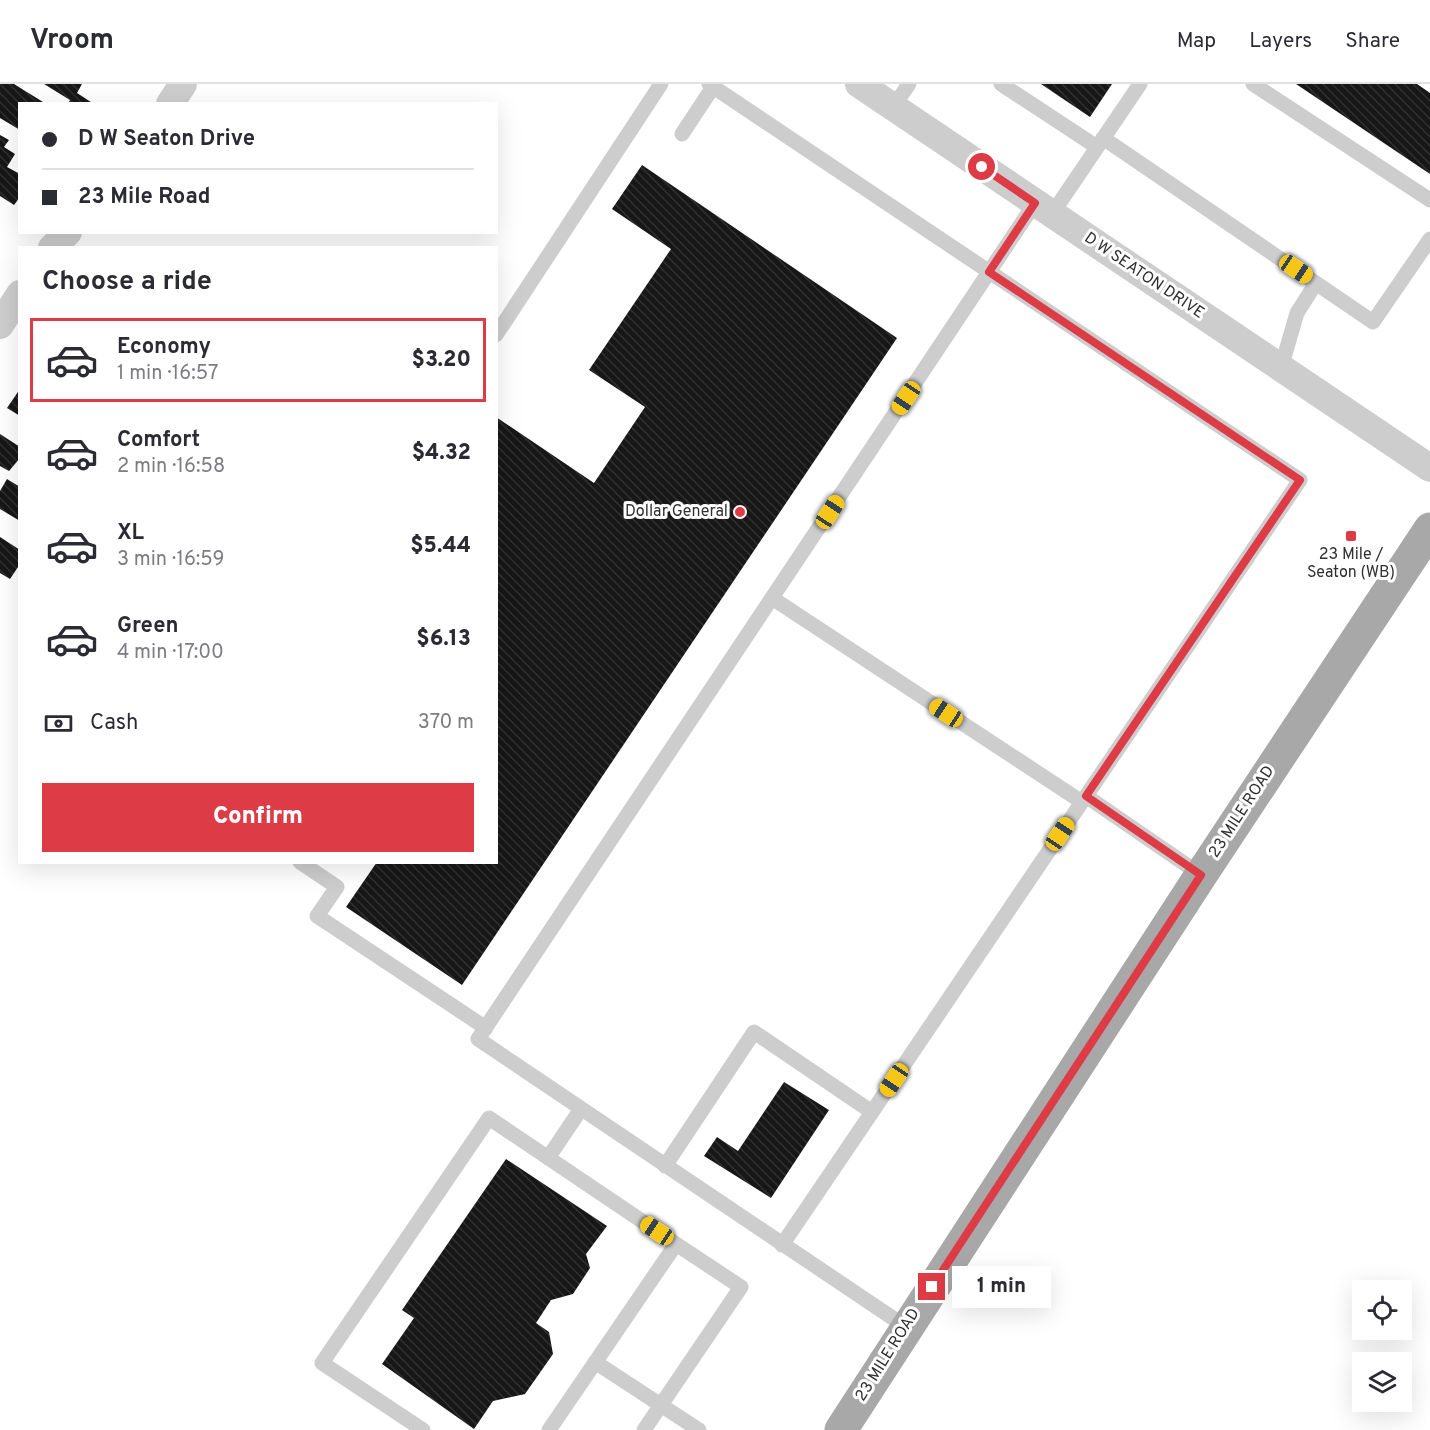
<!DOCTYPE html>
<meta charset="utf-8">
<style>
body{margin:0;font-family:Overpass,sans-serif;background:#f7f7f7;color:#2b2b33;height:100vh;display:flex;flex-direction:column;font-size:22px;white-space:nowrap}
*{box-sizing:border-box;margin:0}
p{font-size:20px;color:#7c7c81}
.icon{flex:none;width:33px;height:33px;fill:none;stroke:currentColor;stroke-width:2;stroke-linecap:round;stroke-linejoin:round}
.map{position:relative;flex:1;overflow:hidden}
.details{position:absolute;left:18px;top:162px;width:480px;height:618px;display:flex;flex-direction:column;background:#fff;border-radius:0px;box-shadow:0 6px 24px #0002}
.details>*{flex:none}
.guide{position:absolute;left:18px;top:18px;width:480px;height:132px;border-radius:0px;box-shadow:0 6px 24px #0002;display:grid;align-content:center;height:132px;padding:0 24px;background:#fff}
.fabs{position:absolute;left:1352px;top:1196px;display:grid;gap:12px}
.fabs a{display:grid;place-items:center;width:60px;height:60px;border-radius:0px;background:#fff;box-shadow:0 6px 24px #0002;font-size:30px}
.end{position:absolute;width:27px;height:27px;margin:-14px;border:8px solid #dd3c46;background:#fff;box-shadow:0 0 0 3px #fff}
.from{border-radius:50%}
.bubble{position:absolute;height:42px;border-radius:0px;background:#fff;box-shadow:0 6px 24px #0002;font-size:20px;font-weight:800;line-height:42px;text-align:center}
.car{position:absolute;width:18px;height:36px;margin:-18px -9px;border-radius:8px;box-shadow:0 0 4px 2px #0007;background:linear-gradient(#f5c518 24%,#345 0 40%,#f5c518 0 76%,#345 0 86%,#f5c518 0)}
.guide b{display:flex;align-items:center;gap:21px;height:57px;font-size:22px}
.guide b+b{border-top:2px solid #e1e1e2}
.guide i{width:15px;height:15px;background:#2b2b33}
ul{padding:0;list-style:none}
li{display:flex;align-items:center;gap:18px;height:84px;margin:0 12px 9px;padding:0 12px;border:3px solid transparent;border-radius:0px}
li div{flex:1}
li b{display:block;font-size:22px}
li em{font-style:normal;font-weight:800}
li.on{border-color:#dd3c46}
li>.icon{width:54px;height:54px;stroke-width:1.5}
h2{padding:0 24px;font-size:27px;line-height:72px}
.pay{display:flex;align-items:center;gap:15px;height:66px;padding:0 24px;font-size:22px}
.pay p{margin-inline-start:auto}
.primary-button{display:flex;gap:12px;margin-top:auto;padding:12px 24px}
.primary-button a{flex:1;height:69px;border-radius:0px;background:#dd3c46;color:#fff;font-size:24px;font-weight:800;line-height:69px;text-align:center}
header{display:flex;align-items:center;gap:36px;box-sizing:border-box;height:84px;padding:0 30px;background:#fff;border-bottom:2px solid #e1e1e2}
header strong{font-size:28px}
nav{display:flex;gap:33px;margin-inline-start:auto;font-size:21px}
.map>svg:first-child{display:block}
</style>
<header>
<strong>Vroom</strong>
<nav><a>Map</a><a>Layers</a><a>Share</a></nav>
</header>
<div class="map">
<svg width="1430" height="1346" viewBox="0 0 1430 1346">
<defs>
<pattern id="building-back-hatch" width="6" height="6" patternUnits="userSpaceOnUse" patternTransform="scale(1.5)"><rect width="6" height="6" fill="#171717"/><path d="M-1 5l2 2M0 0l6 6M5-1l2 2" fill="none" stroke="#303030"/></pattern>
</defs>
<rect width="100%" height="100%" fill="#fff"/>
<path fill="url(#building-back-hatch)" d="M0,0H14L43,18L20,20V46L0,34Z
M44,0H82L77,9L94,20H68L70,16Z
M1041,0H1112L1090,33Z
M1296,0H1417L1430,9V90Z
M0,51L9,56L4,63L15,70L7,83L20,90V113L14,121L0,112Z
M642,81L897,254L462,901L346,823L377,778H496V333L594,399L645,323L589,286L671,165L612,125Z
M20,305V332L7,324Z
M0,350L20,363V374L9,387L0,382Z
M7,395L20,403V437L0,425V407Z
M0,453L20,466V480L10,495L0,489Z
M784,998L829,1026L771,1114L704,1072L717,1053L738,1067Z
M506,1075L607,1142L586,1170L590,1184L573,1210L551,1216L536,1239L549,1248L553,1270L525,1310L493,1317L474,1345L382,1280L414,1234L402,1226Z"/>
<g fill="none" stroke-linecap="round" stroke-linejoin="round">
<path stroke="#cdcdcd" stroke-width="15" d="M709,0L1300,396L782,1161
M1001,0L1097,63
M1253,0L1430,116
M893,23L909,0
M682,50L715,0
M1103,54L1373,238L1430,155
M1052,130L1140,0
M496,251L661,0
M1281,284L1297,229L1316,199
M772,514L1082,718
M1086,712L1201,791
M300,778L337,803L317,832L486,944
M548,1074L581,1025
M665,1082L754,948L872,1028
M906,1243L478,955L1035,119
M595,1278L699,1346
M423,1346L322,1279L489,1034L676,1160L549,1346
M644,1346L741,1203L676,1160"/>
<path stroke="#cdcdcd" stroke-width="28" d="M859,0L1430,384
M170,20L183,0
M52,164L68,148
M0,241L20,210"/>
<path stroke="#a8a8a8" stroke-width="33" d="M841,1346L1201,791L1430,445"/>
</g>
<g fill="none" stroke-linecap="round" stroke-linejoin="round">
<path stroke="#dd3c46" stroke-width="8" d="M932,1203L1201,791L1086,712L1300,396L989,188L1035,119L982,83"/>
</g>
<g fill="#dd3c46" stroke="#fff" stroke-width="2">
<circle cx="740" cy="428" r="6"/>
<rect x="1345" y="446" width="12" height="12" rx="3"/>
</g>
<g text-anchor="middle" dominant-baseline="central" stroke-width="6" stroke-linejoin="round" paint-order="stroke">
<g font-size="16" fill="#303030" stroke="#fff">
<text transform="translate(1144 192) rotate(34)">D W SEATON DRIVE</text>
<text transform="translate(1242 728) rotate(-57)">23 MILE ROAD</text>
<text transform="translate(888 1271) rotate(-58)">23 MILE ROAD</text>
</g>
<g font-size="16" fill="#303030" stroke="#fff" text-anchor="end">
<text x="728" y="428">Dollar General</text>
<text x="1351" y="471" text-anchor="middle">23 Mile /<tspan x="1351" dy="18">Seaton (WB)</tspan></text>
</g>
</g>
</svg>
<div class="fabs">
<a><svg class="icon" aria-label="locate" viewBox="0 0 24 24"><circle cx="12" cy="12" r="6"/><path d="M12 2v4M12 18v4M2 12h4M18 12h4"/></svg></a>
<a><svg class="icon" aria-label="layers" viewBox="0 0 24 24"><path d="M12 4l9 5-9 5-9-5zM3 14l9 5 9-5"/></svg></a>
</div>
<i class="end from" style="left:982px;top:83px"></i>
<i class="end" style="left:932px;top:1203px"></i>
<div class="bubble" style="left:952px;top:1182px;width:99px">1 min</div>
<i class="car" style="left:1296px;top:185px;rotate:124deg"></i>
<i class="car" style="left:906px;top:314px;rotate:214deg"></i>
<i class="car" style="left:830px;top:428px;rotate:33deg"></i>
<i class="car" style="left:946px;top:629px;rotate:303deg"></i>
<i class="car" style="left:1060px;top:750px;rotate:34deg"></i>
<i class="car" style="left:894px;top:996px;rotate:214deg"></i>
<i class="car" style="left:657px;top:1147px;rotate:304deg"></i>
<div class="guide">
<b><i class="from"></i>D W Seaton Drive</b>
<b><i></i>23 Mile Road</b>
</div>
<section class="details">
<h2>Choose a ride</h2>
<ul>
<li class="on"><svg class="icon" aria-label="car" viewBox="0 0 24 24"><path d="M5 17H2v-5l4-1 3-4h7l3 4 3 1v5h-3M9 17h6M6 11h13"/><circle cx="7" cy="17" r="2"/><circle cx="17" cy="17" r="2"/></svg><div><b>Economy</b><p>1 min · 16:57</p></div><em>$3.20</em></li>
<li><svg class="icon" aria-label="car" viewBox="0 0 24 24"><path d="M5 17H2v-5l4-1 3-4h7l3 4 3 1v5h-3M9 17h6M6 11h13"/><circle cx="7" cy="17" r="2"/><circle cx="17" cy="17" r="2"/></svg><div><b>Comfort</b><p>2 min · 16:58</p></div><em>$4.32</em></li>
<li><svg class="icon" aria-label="car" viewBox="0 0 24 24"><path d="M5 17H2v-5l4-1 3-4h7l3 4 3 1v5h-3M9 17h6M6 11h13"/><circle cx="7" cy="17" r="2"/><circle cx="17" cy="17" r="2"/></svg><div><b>XL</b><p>3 min · 16:59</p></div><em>$5.44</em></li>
<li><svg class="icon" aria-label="car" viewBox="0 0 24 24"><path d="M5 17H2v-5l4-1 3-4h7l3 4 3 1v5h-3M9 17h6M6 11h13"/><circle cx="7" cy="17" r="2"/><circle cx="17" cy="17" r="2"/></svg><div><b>Green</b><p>4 min · 17:00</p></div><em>$6.13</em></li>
</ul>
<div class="pay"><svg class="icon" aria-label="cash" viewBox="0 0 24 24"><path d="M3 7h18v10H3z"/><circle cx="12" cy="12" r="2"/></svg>Cash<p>370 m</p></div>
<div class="primary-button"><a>Confirm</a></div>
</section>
</div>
